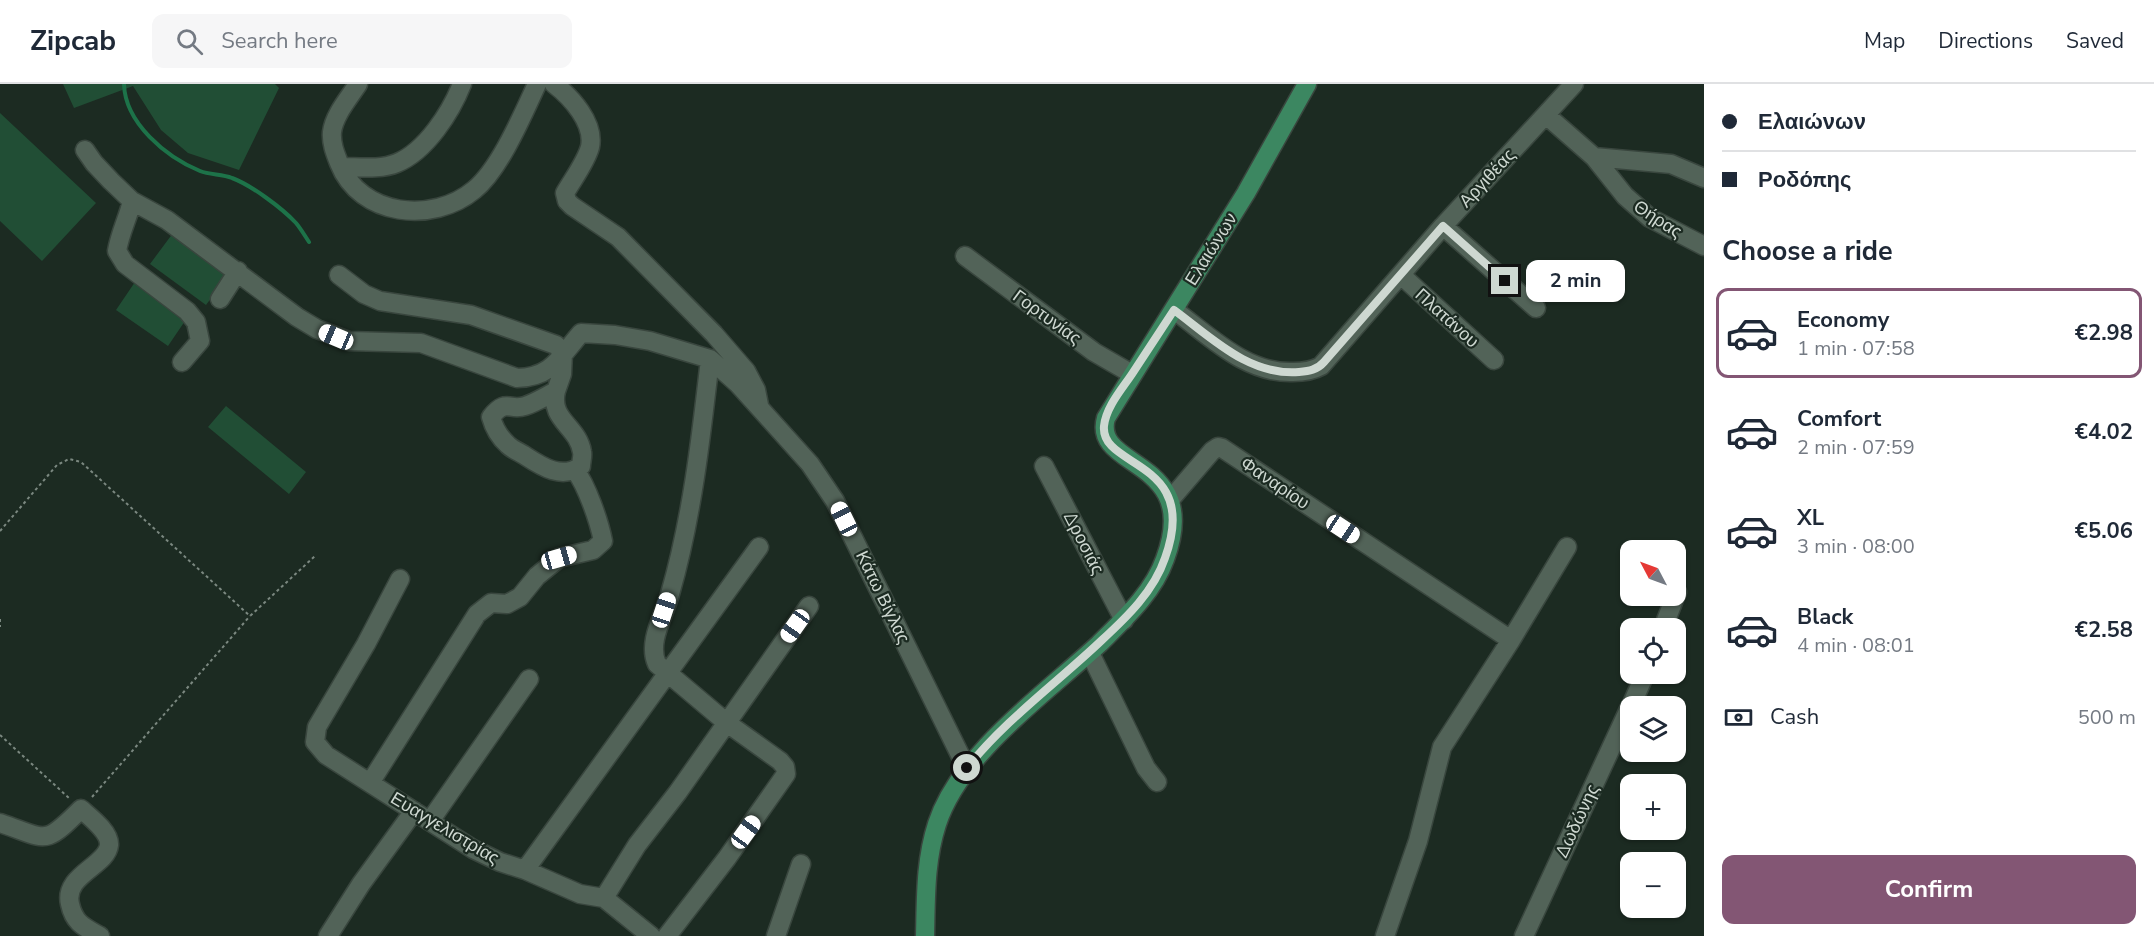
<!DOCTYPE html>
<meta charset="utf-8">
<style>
body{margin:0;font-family:"Nunito Sans",sans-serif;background:#f6f6f7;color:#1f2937;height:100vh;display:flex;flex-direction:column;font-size:22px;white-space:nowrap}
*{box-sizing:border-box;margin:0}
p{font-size:20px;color:#747a83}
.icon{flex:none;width:33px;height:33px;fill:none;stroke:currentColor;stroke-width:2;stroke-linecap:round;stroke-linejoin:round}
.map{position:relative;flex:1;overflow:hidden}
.sheet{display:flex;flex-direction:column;background:#fff;width:450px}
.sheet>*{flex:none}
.guide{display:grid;align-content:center;height:132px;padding:0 18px;background:#fff}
.needle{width:39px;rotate:311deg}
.fabs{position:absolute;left:1620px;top:456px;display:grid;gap:12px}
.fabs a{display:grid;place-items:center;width:66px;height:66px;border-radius:12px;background:#fff;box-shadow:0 2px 4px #0004;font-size:30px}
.end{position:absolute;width:27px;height:27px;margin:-14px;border:8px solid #ced8d1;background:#111;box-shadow:0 0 0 3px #111}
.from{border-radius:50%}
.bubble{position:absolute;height:42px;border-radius:12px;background:#fff;box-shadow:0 2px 4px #0004;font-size:20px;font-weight:700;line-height:42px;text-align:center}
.car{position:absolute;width:18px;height:36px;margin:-18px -9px;border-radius:8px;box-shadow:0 0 4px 2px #0007;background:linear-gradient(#fff 24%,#345 0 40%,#fff 0 76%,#345 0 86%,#fff 0)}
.guide b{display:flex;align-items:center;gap:21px;height:57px;font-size:22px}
.guide b+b{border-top:2px solid #e0e1e3}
.guide i{width:15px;height:15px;background:#1f2937}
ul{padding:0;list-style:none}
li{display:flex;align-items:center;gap:18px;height:90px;margin:0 12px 9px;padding:0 6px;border:3px solid transparent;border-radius:12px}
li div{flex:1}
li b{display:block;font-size:22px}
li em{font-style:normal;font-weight:700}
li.active{border-color:#835674}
li>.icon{width:54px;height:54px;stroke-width:1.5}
h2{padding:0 18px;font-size:27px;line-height:72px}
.pay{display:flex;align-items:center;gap:15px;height:66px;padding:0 18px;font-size:22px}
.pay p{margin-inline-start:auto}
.action{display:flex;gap:12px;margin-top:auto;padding:12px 18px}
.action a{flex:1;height:69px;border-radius:12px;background:#835674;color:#fff;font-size:24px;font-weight:700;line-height:69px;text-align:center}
header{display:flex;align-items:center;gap:36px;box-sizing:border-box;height:84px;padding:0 30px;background:#fff;border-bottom:2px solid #e0e1e3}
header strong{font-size:28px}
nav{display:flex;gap:33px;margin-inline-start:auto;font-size:21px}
.search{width:420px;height:54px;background:#f6f6f7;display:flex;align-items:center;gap:15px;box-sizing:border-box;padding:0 21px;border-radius:12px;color:#747a83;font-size:22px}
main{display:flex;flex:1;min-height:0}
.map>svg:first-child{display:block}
</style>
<header>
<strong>Zipcab</strong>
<div class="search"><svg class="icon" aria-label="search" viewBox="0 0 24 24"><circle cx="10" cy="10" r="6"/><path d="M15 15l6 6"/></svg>Search here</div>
<nav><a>Map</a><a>Directions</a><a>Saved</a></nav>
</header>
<main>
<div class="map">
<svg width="1704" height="852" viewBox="0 0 1704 852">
<rect width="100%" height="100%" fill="#1c2b22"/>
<path fill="#214e35" d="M63,0H275L279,4L239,86L188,69L161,46L133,2L74,24Z
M0,29L96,119L42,177L0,137Z
M173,149L229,190L206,221L150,180Z
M135,198L187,234L168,262L116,226Z
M226,322L306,388L289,410L208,343Z"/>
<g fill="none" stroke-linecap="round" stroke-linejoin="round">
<path stroke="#1d7349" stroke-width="4" d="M124,0C125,39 166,73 200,87C210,91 222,90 232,94C251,101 282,124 296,139C301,145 305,152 309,158"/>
<g stroke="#39463e" stroke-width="21">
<path id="minor" d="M358,0C349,14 334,31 332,48C331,59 335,69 339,79C360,133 433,140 474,106C500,85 523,30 537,0
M554,0C571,13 595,39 590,63C586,78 573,95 565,109L567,117L572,122L618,153L714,250L746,287L756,306L759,321
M1546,31L1594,73L1671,80L1704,94
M85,66L94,79L111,97L132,117L167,136L297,233L317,245L349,257L421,259L517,294C552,293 559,274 581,249L615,251L650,257L710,275L738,300L810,380L835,417L967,685
M1594,73L1625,112L1650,134L1704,162
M341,83C359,83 380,86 397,79C426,67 451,28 462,0
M132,117C128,134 120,149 117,167L125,180L187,227L196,238L200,257L182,278
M1443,142L1536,224
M965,172L1094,268L1132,290
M339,191L364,210L380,217L471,231L556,261L563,269L562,290L556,307C546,312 535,319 525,322C509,327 506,314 491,333C494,344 499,353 508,361C512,365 519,368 524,371C541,382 561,396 581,382C581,378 583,372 582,368C578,342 549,336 556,307
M1401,191L1494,276
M220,215L238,187
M1174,226C1210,252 1246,290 1293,288C1303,288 1312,287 1321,282L1443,142L1574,0
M1044,382L1124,536
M1170,416L1212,367L1218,363L1222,364L1511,556
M400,495L366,560L317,643L315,658L326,671L473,765L500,778L525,786L580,810L604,814L651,852
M1663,544L1677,508
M1090,569L1146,684L1157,698
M1631,622L1645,590
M370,699L477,530L491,519L507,520L520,513L537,492L559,474L593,466L603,457C599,437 587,402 575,386
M430,737L529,595
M0,739C48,755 43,763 81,725C90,733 110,748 109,761C107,782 63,791 70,820C74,839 84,843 100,852
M525,786L759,463
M604,814L637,761L678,708L809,522
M328,852L361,800L414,727
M667,852L727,774L786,690L785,683L780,677L727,639L657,580C647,558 664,532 670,510C692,434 701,354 710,275
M776,852L801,780
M1385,852L1418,757L1442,663L1511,556L1567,463
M1524,852L1630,623"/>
</g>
<g stroke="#39463e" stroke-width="21">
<path id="major" d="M925,852C926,814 925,777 937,740C960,669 1045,610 1099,560C1124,535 1153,509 1165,475C1203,373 1091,386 1106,334L1246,109L1307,0"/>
</g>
<path stroke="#7b8880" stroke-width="2" stroke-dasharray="3 3" stroke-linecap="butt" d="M0,447L57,381L69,375L81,378L250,532L315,472
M0,535V543
M0,651L69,714
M92,713L250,532"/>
<use href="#minor" stroke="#526358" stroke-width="18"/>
<use href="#major" stroke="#3c8761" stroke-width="18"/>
</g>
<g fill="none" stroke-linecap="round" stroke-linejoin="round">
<path stroke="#ced8d1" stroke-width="8" d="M967,684C1005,636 1058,598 1102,556C1127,533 1154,507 1165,474C1201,375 1100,385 1104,342C1106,323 1122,305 1132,290C1146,269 1160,247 1174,226C1212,254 1249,292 1299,288C1309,287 1317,286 1324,278L1443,142L1505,197"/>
</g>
<g text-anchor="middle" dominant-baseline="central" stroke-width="4.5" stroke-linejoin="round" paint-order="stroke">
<g font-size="18" fill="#ced8d1" stroke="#1c2b22">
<text transform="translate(1487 94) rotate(-47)">Αργιθέας</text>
<text transform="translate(1658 135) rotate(33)">Θήρας</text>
<text transform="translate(1211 165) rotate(-58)">Ελαιώνων</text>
<text transform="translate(1047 233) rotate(36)">Γορτυνίας</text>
<text transform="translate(1447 234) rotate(42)">Πλατάνου</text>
<text transform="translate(1275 399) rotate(34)">Φαναρίου</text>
<text transform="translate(1084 459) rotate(63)">Δροσιάς</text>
<text transform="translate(883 513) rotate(64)">Κάτω Βίγλας</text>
<text transform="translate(1577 737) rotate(-65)">Δωδώνης</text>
<text transform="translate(445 744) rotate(31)">Ευαγγελιστρίας</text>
</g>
</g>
</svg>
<div class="fabs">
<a><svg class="needle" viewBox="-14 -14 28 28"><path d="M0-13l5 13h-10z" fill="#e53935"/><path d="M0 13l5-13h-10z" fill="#747a83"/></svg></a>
<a><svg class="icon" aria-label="locate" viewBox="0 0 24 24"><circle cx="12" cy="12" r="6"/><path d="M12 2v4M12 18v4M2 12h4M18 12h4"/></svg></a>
<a><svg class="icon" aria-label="layers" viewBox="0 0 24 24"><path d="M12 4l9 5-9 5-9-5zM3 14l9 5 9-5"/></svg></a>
<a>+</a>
<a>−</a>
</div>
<i class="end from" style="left:967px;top:684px"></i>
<i class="end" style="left:1505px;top:197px"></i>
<div class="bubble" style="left:1526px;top:176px;width:99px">2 min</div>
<i class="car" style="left:336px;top:253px;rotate:293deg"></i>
<i class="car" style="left:844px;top:435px;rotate:334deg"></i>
<i class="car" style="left:1343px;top:445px;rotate:123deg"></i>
<i class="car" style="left:559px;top:474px;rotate:74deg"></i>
<i class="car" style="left:664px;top:526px;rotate:18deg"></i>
<i class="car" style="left:795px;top:542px;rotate:215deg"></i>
<i class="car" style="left:746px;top:748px;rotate:36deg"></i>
</div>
<section class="sheet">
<div class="guide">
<b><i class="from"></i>Ελαιώνων</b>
<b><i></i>Ροδόπης</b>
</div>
<h2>Choose a ride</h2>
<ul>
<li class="active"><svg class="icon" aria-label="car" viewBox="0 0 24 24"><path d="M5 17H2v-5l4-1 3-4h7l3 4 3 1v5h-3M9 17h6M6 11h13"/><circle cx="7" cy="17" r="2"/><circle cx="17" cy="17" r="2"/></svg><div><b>Economy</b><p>1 min · 07:58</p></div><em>€2.98</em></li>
<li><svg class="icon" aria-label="car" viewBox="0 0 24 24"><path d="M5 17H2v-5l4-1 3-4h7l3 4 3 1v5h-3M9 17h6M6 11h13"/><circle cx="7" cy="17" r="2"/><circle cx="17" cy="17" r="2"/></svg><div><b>Comfort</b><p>2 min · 07:59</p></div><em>€4.02</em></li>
<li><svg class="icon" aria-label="car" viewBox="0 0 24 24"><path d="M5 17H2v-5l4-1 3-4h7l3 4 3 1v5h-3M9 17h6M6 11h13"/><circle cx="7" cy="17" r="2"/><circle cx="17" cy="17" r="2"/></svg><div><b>XL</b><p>3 min · 08:00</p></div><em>€5.06</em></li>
<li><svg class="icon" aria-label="car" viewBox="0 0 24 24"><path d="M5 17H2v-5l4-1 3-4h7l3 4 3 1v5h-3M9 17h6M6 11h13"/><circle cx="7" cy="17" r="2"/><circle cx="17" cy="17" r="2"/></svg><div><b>Black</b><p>4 min · 08:01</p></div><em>€2.58</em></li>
</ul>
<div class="pay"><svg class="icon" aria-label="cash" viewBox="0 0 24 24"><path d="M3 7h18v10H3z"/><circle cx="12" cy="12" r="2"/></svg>Cash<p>500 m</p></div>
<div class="action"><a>Confirm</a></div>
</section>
</main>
